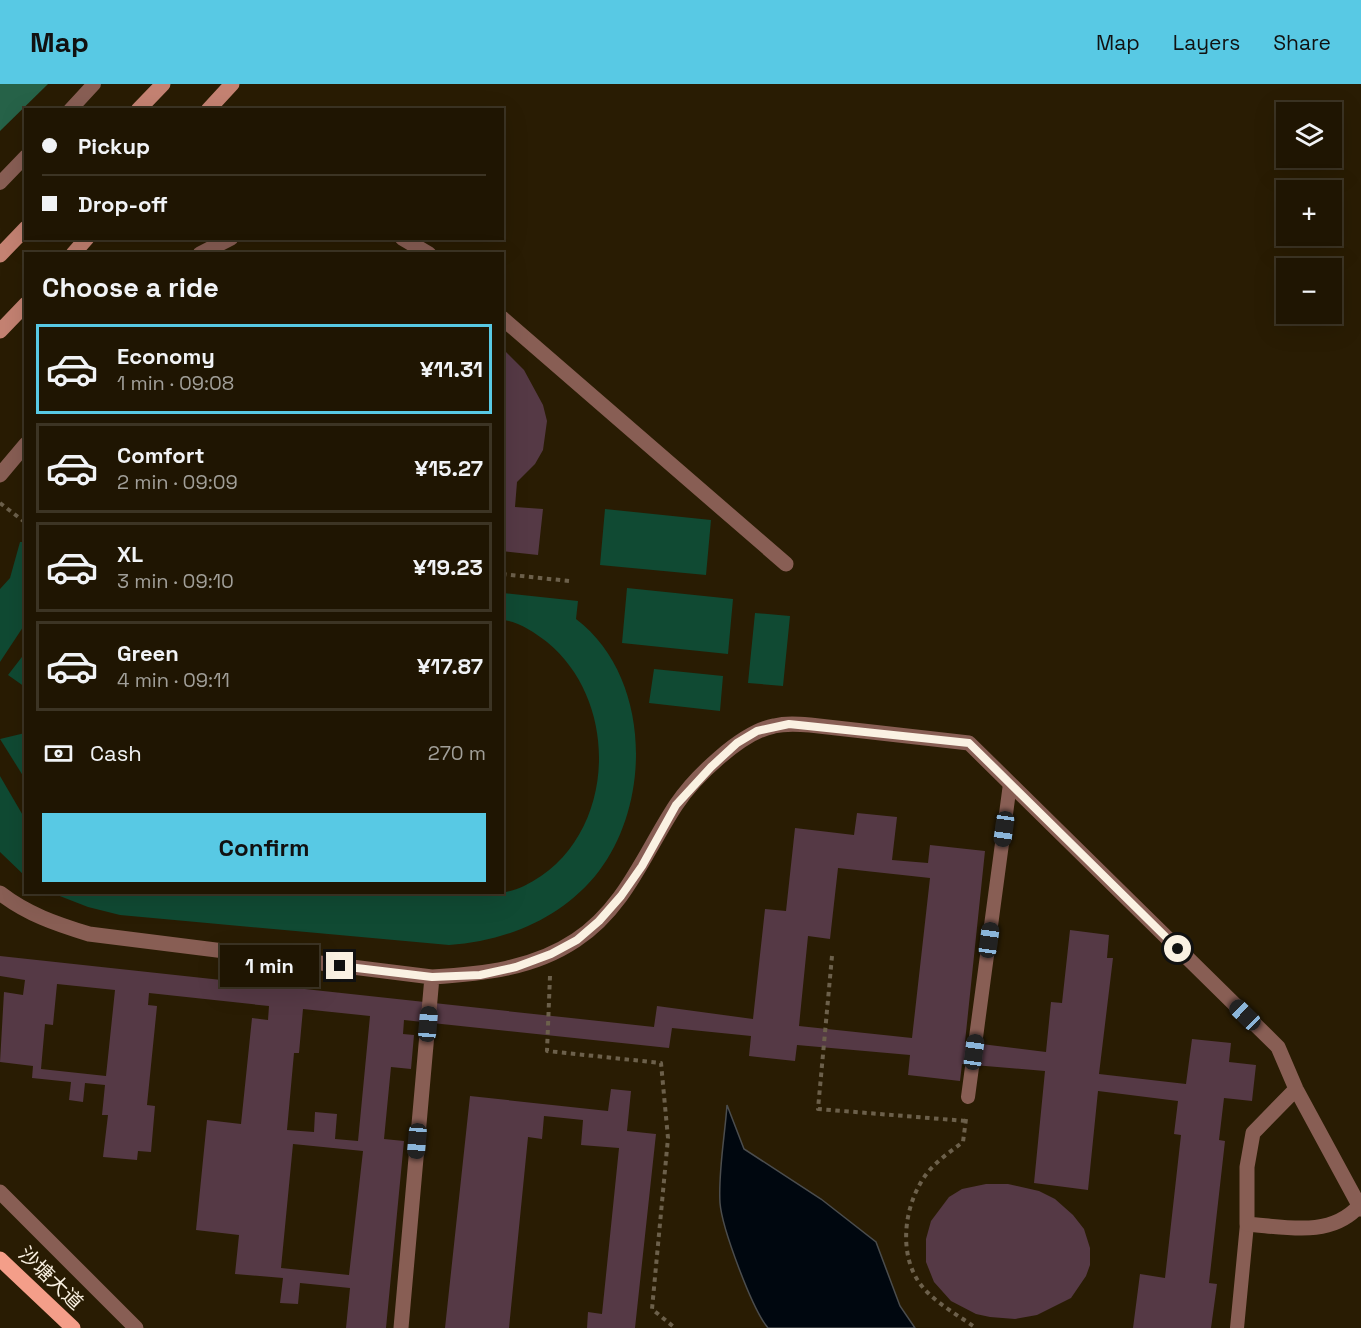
<!DOCTYPE html>
<meta charset="utf-8">
<style>
body{margin:0;font-family:"Space Grotesk","Noto Sans SC",sans-serif;background:#2c2211;color:#f1f3f6;height:100vh;display:flex;flex-direction:column;font-size:22px;white-space:nowrap}
*{box-sizing:border-box;margin:0}
p{font-size:20px;color:#a19f99}
.icon{flex:none;width:33px;height:33px;fill:none;stroke:currentColor;stroke-width:2;stroke-linecap:round;stroke-linejoin:round}
.map{position:relative;flex:1;overflow:hidden}
.sheet{position:absolute;left:24px;top:168px;width:480px;height:642px;display:flex;flex-direction:column;background:#1f1502;border-radius:0px;box-shadow:0 6px 24px #0002,0 0 0 2px #3c3424}
.sheet>*{flex:none}
.top-card{position:absolute;left:24px;top:24px;width:480px;height:132px;border-radius:0px;box-shadow:0 6px 24px #0002,0 0 0 2px #3c3424;display:grid;align-content:center;height:132px;padding:0 18px;background:#1f1502}
.controls{position:absolute;left:1276px;top:18px;display:grid;gap:12px}
.controls a{display:grid;place-items:center;width:66px;height:66px;border-radius:0px;background:#1f1502;box-shadow:0 6px 24px #0002,0 0 0 2px #3c3424;font-size:30px}
.end{position:absolute;width:27px;height:27px;margin:-14px;border:8px solid #faf1e2;background:#111;box-shadow:0 0 0 3px #111}
.from{border-radius:50%}
.bubble{position:absolute;height:42px;border-radius:0px;background:#1f1502;box-shadow:0 6px 24px #0002,0 0 0 2px #3c3424;font-size:20px;font-weight:600;line-height:42px;text-align:center}
.car{position:absolute;width:18px;height:36px;margin:-18px -9px;border-radius:8px;box-shadow:0 0 4px 2px #0007;background:linear-gradient(#222 24%,#8ab4d8 0 40%,#222 0 76%,#8ab4d8 0 86%,#222 0)}
.top-card b{display:flex;align-items:center;gap:21px;height:57px;font-size:22px}
.top-card b+b{border-top:2px solid #3c3424}
.top-card i{width:15px;height:15px;background:#f1f3f6}
ul{padding:0;list-style:none}
li{display:flex;align-items:center;gap:18px;height:90px;margin:0 12px 9px;padding:0 6px;border:3px solid #3c3424;border-radius:0px}
li div{flex:1}
li b{display:block;font-size:22px}
li em{font-style:normal;font-weight:600}
li.selected{border-color:#58c9e4}
li>.icon{width:54px;height:54px;stroke-width:1.5}
h2{padding:0 18px;font-size:27px;line-height:72px}
.pay{display:flex;align-items:center;gap:15px;height:66px;padding:0 18px;font-size:22px}
.pay p{margin-inline-start:auto}
.primary-button{display:flex;gap:12px;margin-top:auto;padding:12px 18px}
.primary-button a{flex:1;height:69px;border-radius:0px;background:#58c9e4;color:#111;font-size:24px;font-weight:600;line-height:69px;text-align:center}
header{display:flex;align-items:center;gap:36px;box-sizing:border-box;height:84px;padding:0 30px;background:#58c9e4;color:#111}
header strong{font-size:28px}
nav{display:flex;gap:33px;margin-inline-start:auto;font-size:21px}
.map>svg:first-child{display:block}
</style>
<header>
<strong>Map</strong>
<nav><a>Map</a><a>Layers</a><a>Share</a></nav>
</header>
<div class="map">
<svg width="1361" height="1244" viewBox="0 0 1361 1244">
<rect width="100%" height="100%" fill="#291c03"/>
<path fill="#104a33" d="M605,425L711,436L706,491L600,481Z
M20,458H25V540L0,578V505L10,494Z
M627,504L733,515L728,570L622,559Z
M503,509L578,517L576,535C650,591 653,716 599,787C563,834 507,857 449,861L120,831L88,823L52,809L443,808C471,811 498,814 524,802C616,758 623,620 547,558C533,548 520,538 503,536Z
M755,529L790,532L783,602L748,599Z
M25,569V603L8,591Z
M654,585L723,592L720,627L649,619Z
M25,649H26L25,695L0,655Z
M0,692L25,735V792L0,768Z"/>
<path fill="#266248" d="M0,0H48L0,47Z"/>
<path fill="#00070f" stroke="#4b4d4e" stroke-width="1.5" d="M727,1021L744,1065L821,1115L876,1158L900,1222L915,1244H768C752,1225 722,1144 720,1119C718,1089 725,1051 727,1021Z"/>
<path fill="#553945" fill-rule="evenodd" d="M502,264L524,286L543,321L547,337L543,366L535,380L517,398L515,423L543,425L538,471L502,467Z
M857,729L897,733L892,776L928,779L930,761L985,767L965,958L1046,968L1051,918L1062,919L1070,846L1109,851L1107,874H1113L1099,990L1186,1000L1192,955L1231,959L1229,978L1256,981L1252,1017L1224,1014L1219,1056L1225,1057L1209,1199L1217,1200L1211,1244H1133L1140,1190L1165,1194L1181,1051L1174,1050L1178,1017L1098,1007L1088,1106L1034,1099L1045,987L962,980L960,997L908,991L910,971L797,961L795,977L749,972L751,952L672,944L669,964L404,936L403,950L414,951L411,985L391,983L384,1055L404,1057L386,1244H346L350,1204L300,1199L298,1220L280,1219L283,1194L235,1190L239,1151L196,1146L207,1036L241,1040L252,934L268,936L269,922L149,909L148,921L157,922L147,1021L155,1022L151,1068L138,1067L137,1076L103,1073L108,1031H102L105,1001L85,999L83,1018L69,1016L71,998L32,994L33,982L0,978L4,908L23,911L25,896L0,892V872L654,943L657,922L753,935L765,825L786,827L795,744L854,751ZM838,784L930,794L912,954L799,942L808,852L830,855ZM57,900L115,906L106,992L41,985L45,940L53,941ZM303,925L370,932L358,1057L335,1055L337,1030L315,1028L314,1048L287,1046L294,969H299ZM293,1060L363,1067L349,1191L281,1184Z
M611,1005L631,1007L627,1047L656,1050L635,1244H587L588,1228L602,1230L619,1064L581,1061L583,1036L544,1032L542,1055L528,1053L509,1244H445L470,1012L608,1027Z
M986,1100H1008L1039,1107L1055,1115L1073,1131L1084,1145L1090,1164V1181L1086,1192L1071,1214L1037,1231L1015,1235L990,1233L976,1230L951,1217L934,1198L926,1178V1155L931,1137L949,1113L962,1105Z"/>
<g fill="none" stroke-linecap="round" stroke-linejoin="round">
<path stroke="#6c604b" stroke-width="4" stroke-dasharray="4.5 4.5" stroke-linecap="butt" d="M0,419L26,439
M502,490L569,497
M832,872L818,1025L966,1037
M550,892L547,967L661,979L668,1054L652,1225L675,1244
M966,1035L963,1058C951,1067 938,1076 928,1088C904,1118 897,1170 921,1201C935,1219 958,1231 976,1244"/>
<path stroke="#885e54" stroke-width="14" d="M70,26L94,0
M0,99L26,72
M968,1013L1010,700
M1237,1244L1247,1140"/>
<path stroke="#885e54" stroke-width="15" d="M402,154L429,170
M200,170L231,154
M502,234L786,480
M0,391L26,360
M0,809C27,830 56,840 89,850L432,893C482,890 533,885 576,856C625,824 645,768 676,721C694,694 741,648 774,642C786,639 798,640 810,641L969,659L1278,963L1296,1005L1361,1125
M1296,1005L1253,1049L1247,1083V1140C1286,1143 1330,1154 1359,1122
M0,1108L136,1244
M401,1244L432,893"/>
<path stroke="#c48272" stroke-width="15" d="M138,26L163,0
M208,26L232,0
M73,170L87,154
M0,171L26,144
M0,247L26,220"/>
<path stroke="#f49e89" stroke-width="15" d="M0,1175L73,1244"/>
</g>
<g fill="none" stroke-linecap="round" stroke-linejoin="round">
<path stroke="#faf1e2" stroke-width="8" d="M340,882L432,893L480,891L516,883L551,870L577,856L599,837L621,812L642,782L676,721L711,683L737,659L757,647L789,640L969,659L1178,865"/>
</g>
<g text-anchor="middle" dominant-baseline="central" stroke-width="4.5" stroke-linejoin="round" paint-order="stroke">
<g font-size="20" fill="#faf1e2" stroke="#291c03">
<text transform="translate(51 1194) rotate(44)">沙塘大道</text>
</g>
</g>
</svg>
<div class="controls">
<a><svg class="icon" aria-label="layers" viewBox="0 0 24 24"><path d="M12 4l9 5-9 5-9-5zM3 14l9 5 9-5"/></svg></a>
<a>+</a>
<a>−</a>
</div>
<i class="end from" style="left:1178px;top:865px"></i>
<i class="end" style="left:340px;top:882px"></i>
<div class="bubble" style="left:220px;top:861px;width:99px">1 min</div>
<i class="car" style="left:1004px;top:745px;rotate:188deg"></i>
<i class="car" style="left:989px;top:856px;rotate:8deg"></i>
<i class="car" style="left:1245px;top:931px;rotate:314deg"></i>
<i class="car" style="left:428px;top:940px;rotate:5deg"></i>
<i class="car" style="left:974px;top:968px;rotate:8deg"></i>
<i class="car" style="left:417px;top:1057px;rotate:185deg"></i>
<div class="top-card">
<b><i class="from"></i>Pickup</b>
<b><i></i>Drop-off</b>
</div>
<section class="sheet">
<h2>Choose a ride</h2>
<ul>
<li class="selected"><svg class="icon" aria-label="car" viewBox="0 0 24 24"><path d="M5 17H2v-5l4-1 3-4h7l3 4 3 1v5h-3M9 17h6M6 11h13"/><circle cx="7" cy="17" r="2"/><circle cx="17" cy="17" r="2"/></svg><div><b>Economy</b><p>1 min · 09:08</p></div><em>¥11.31</em></li>
<li><svg class="icon" aria-label="car" viewBox="0 0 24 24"><path d="M5 17H2v-5l4-1 3-4h7l3 4 3 1v5h-3M9 17h6M6 11h13"/><circle cx="7" cy="17" r="2"/><circle cx="17" cy="17" r="2"/></svg><div><b>Comfort</b><p>2 min · 09:09</p></div><em>¥15.27</em></li>
<li><svg class="icon" aria-label="car" viewBox="0 0 24 24"><path d="M5 17H2v-5l4-1 3-4h7l3 4 3 1v5h-3M9 17h6M6 11h13"/><circle cx="7" cy="17" r="2"/><circle cx="17" cy="17" r="2"/></svg><div><b>XL</b><p>3 min · 09:10</p></div><em>¥19.23</em></li>
<li><svg class="icon" aria-label="car" viewBox="0 0 24 24"><path d="M5 17H2v-5l4-1 3-4h7l3 4 3 1v5h-3M9 17h6M6 11h13"/><circle cx="7" cy="17" r="2"/><circle cx="17" cy="17" r="2"/></svg><div><b>Green</b><p>4 min · 09:11</p></div><em>¥17.87</em></li>
</ul>
<div class="pay"><svg class="icon" aria-label="cash" viewBox="0 0 24 24"><path d="M3 7h18v10H3z"/><circle cx="12" cy="12" r="2"/></svg>Cash<p>270 m</p></div>
<div class="primary-button"><a>Confirm</a></div>
</section>
</div>
